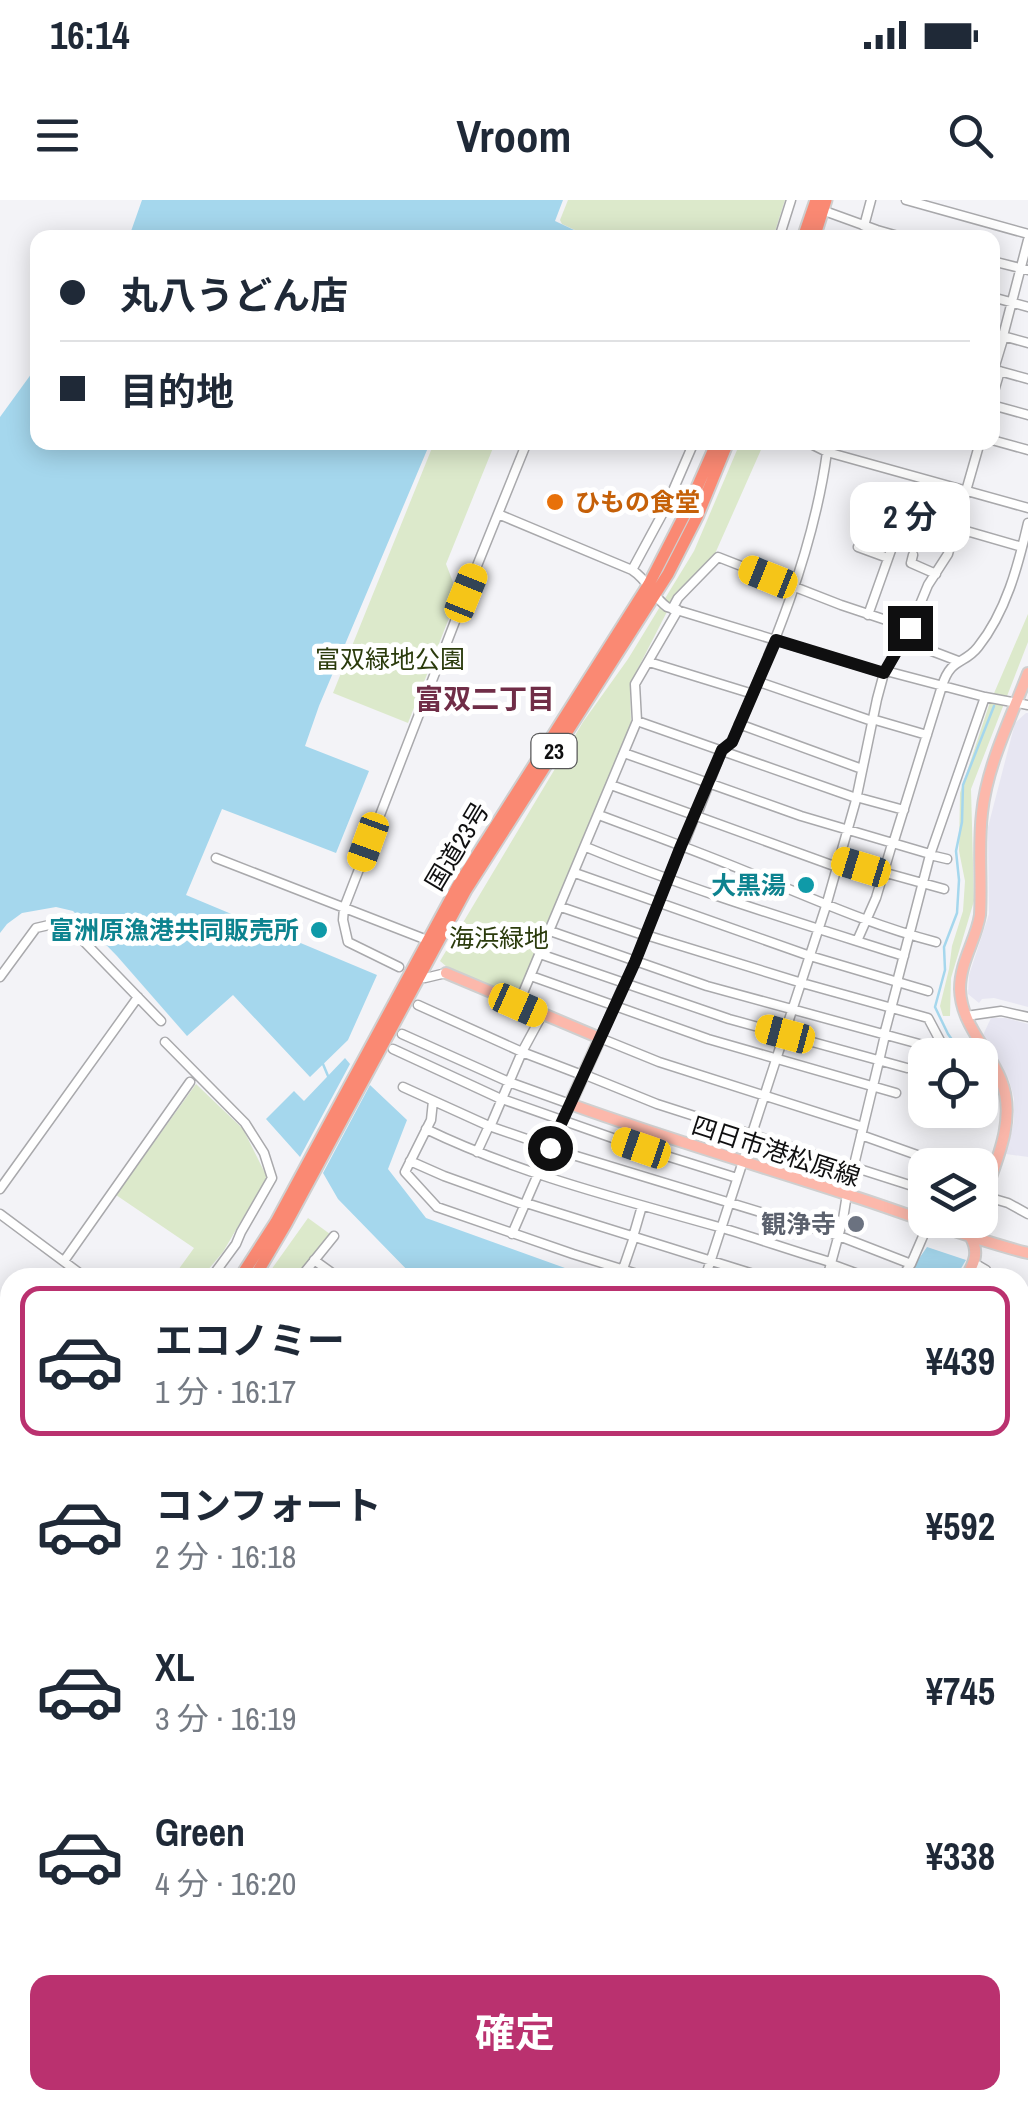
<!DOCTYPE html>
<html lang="ja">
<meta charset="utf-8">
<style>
body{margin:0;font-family:"Archivo Narrow","Noto Sans JP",sans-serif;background:#f2f2f3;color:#1f2937;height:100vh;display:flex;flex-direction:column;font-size:38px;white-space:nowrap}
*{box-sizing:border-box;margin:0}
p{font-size:32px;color:#747a83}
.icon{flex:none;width:55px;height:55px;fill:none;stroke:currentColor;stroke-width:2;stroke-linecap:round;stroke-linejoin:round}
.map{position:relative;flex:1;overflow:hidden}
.drawer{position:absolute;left:0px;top:1068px;width:1030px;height:842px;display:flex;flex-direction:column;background:#fff;border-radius:30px 30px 0 0;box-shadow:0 5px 25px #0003}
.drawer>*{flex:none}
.hud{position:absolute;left:30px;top:30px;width:970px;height:220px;border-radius:20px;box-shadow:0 5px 25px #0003;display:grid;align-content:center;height:220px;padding:0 30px;background:#fff}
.buttons{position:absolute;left:908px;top:838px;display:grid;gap:20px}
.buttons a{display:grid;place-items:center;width:90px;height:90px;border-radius:20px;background:#fff;box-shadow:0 5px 25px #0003;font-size:50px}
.end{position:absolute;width:45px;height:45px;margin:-22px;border:12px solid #0f0f10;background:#fff;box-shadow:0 0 0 5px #fff}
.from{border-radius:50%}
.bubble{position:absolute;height:70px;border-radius:20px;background:#fff;box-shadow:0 5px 25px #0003;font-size:32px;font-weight:700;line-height:70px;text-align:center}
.car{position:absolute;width:30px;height:60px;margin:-30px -15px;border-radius:12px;box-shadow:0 0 8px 2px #0007;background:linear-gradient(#f5c518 24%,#345 0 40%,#f5c518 0 76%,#345 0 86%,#f5c518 0)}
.hud b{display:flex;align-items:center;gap:35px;height:95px;font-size:38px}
.hud b+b{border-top:2px solid #e0e1e3}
.hud i{width:25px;height:25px;background:#1f2937}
ul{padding:18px 0 0;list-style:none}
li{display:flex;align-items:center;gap:30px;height:150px;margin:0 20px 15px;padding:0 10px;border:5px solid transparent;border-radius:20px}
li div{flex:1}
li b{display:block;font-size:38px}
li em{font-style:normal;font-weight:700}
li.selected{border-color:#ba316f}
li>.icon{width:90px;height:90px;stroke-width:1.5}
.action{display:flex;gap:20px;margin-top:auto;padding:20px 30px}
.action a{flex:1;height:115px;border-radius:20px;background:#ba316f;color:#fff;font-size:40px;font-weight:700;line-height:115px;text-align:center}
.status{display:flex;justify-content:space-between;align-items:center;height:70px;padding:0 50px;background:#fff;direction:ltr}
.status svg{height:28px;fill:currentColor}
header{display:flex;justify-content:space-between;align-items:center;height:130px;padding:0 30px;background:#fff;font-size:45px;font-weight:700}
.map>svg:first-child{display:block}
</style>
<div class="status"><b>16:14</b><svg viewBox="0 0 49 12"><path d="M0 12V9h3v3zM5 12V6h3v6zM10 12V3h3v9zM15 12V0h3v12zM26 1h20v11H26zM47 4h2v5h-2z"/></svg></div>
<header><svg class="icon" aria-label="menu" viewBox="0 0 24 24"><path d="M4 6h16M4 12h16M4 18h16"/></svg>Vroom<svg class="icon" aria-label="search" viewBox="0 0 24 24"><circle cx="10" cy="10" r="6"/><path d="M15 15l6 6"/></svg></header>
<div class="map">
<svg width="1028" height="1908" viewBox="0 0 1028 1908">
<rect width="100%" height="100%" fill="#f3f3f7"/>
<path fill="#e7e6f2" d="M1026,513H1028V807L994,798L982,799L979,803L968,794L969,775L989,714L988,627L1015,523Z
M991,818H1006L1028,824V957L1006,954L1014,921V898L1009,880L983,835Z
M1020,1188L1028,1189V1383L1020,1381Z"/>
<path fill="#dce9cb" d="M568,0H785L773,38L590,37L562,24L560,20Z
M434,243H495L446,364L458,395L408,523L333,493Z
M740,243H764L714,356L674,398L630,484L631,523L561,694L520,788L511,795L447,767L440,761L583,522L628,459L694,351Z
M1028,414V442L971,589L974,701L951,778L950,816H943L940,806L949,769L952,746L963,711L965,681L959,651L960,593L989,505Z
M196,884L243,929L267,977L223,1052L202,1077H173L194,1048L116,995Z
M308,1018L330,1034L294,1077H266Z"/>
<path fill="#a5d7ed" d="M142,0H563L555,21L589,37H129Z
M37,166L38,242L430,243L319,506L305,546L369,571L336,653L222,609L186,695L377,775L348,840L310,877L233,795L187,836L117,756L73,711L56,707L22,713L7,724L0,733V217Z
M345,858L350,864L300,957L266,919L294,891L304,901Z
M370,885L407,920L388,969L426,1018L590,1077H414L338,999L323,973Z
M927,1047L966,1060L956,1077H906Z"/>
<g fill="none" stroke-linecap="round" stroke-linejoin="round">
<path stroke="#a5d7ed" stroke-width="2.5" d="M963,855L948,834L935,807L945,770L944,747L957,713L959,680L956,651L962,622L963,585L994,506
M323,864L328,876
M1020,1098L1028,1099"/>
<g stroke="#a9a9ac" stroke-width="11">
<path id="minor" d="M906,0L1028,34
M819,9L877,30L905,38
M864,26L871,0
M779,38L791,0
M992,61L1028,70
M992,97L1028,107
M992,133L1028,143
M1003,136L1028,40
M992,169L1028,179
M994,169L1004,136
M992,198L1000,171
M992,205L1028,215
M992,240L1028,250
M807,242L827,252L1028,308
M867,307L902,318
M498,314L632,370C648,380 653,397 667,407L884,473
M956,328L1022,347
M858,347L888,358
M913,355L911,363L936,374
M632,370L665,309L694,242
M672,409L678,398L718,357L841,405L910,428
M868,415L905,311L956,327
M903,440L958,461
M649,462L753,494
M886,471L985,497L1028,505
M759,482L872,521
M942,486C951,457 964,465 978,447C1006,412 1018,366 1028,323
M872,519L927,535
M637,521L856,598
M739,524L862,569
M624,553L801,616L930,654
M611,585L837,667
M856,597L904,610
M599,615C652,635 705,654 757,676C816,700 874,726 936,742
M696,617L722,550L732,542C773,448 813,354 827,252
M893,644L942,486
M683,646L695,616
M586,647C690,690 797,722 904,756
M930,655L947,659
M216,658L427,740
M839,660L944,689
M575,673L810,756L928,791
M561,707L646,736
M550,731L707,786L945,851
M646,735L802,783L928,818L945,850
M857,741L876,698L892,644
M540,754L729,819L907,868
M635,762L681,646
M399,767L348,742L343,720L344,708L466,393L527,242
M531,776L708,839L896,893
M0,777L36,728L62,722L68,725L161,821
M425,778L446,773
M897,782L930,655L985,497
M624,784L600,838L659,862L863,927
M418,805L522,852L582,875
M518,805L637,521L635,484L678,410
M966,816L1001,811L1028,817
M402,834L509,882L570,904L562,921
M884,835L898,782
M165,842L245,923L264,953L272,978L241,1032L236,1044L211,1078
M393,849L501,899
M879,861L885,835
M583,874L657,904L925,990
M403,887L489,926L477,952
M502,899L641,948L737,978
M433,901L431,920L405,972L437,1007L573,1054L650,1078
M489,926L550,947
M490,927L522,852L542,815
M426,929C519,974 620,999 719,1027C756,1038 793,1051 830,1062
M861,935L945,965
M550,948L839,1036L911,1064
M410,961L444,976L525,1005
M0,989L138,797
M984,996L1008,1003L1028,1014
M526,1003L766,1078
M0,1014L86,1078
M512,1034L561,921
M633,1037L642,1006
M314,1060L339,1078
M64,1061L190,882
M974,1063L986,1070L989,1078
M831,1064L869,1078
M623,1069L634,1037
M300,1078L334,1036
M705,1078L826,706L856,600L877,499L884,473L909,431L928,385L948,354L980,242
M827,1078L843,1019L847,994L879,861
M901,1078L911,1064L930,1020
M1020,1119L1028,1120
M1020,1154H1028
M1020,1187L1028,1188
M0,1276L10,1264
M1020,1385L1028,1388
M0,1426L10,1415
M0,1429L10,1439
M1020,1476L1028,1449
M0,1484L10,1493
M0,1533L10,1523
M0,1548L10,1554
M0,1609L10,1616
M1020,1616L1028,1590
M1020,1625L1028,1628
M1020,1727L1028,1729
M1020,1796L1028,1798
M477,1900L504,1908
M172,1908L179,1900
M261,1908L268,1900
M552,1908L555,1900
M783,1908L786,1900
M934,1908L937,1900"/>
</g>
<g stroke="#cfcfcf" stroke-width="14">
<path id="major" d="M446,773L600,838L570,904C661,937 754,964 846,994C907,1013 966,1038 1028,1053
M980,1007C993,968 1018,922 1001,880C989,849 961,825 960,789C960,762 976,740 980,715C982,681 978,647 982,613C987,565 1011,518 1028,473
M966,1078C974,1063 980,1052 970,1036L976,1020
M386,1908L389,1900"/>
</g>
<g stroke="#cfcfcf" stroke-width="15">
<path id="highway" d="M803,38L816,0
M814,38L826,0
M240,1078L276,1022L457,687L649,384L688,308L717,242
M254,1078L286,1024L466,690L668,374L698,315L728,242
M0,1361L10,1349
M0,1377L10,1366"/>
</g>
<use href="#minor" stroke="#fff" stroke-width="8"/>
<use href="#major" stroke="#fcb8ab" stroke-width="10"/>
<use href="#highway" stroke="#fa8973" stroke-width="11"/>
</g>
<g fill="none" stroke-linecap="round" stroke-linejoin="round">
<path stroke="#0f0f10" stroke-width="12" d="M550,948L635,762L681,646L722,550L732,542L776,440L884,473L910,428"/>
</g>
<circle fill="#e8710a" stroke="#fff" stroke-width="4" cx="555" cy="302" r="10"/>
<g fill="#0f9aa8" stroke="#fff" stroke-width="4">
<circle cx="806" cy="685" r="10"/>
<circle cx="319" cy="730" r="10"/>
</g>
<circle fill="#6b7280" stroke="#fff" stroke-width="4" cx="856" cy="1024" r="10"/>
<g text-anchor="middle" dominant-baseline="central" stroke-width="10" stroke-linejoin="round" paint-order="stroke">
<rect fill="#fff" stroke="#575758" stroke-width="2.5" x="531.5" y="534" width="45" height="34" rx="8"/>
<g font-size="22" font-weight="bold" fill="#0f0f10">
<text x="554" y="551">23</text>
</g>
<g font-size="25" font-weight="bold" fill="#c56008" stroke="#fff" text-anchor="start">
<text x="575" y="302">ひもの食堂</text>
</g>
<g font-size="25" fill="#2b3b0c" stroke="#fff">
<text x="390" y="459">富双緑地公園</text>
<text x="499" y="738">海浜緑地</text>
</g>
<g font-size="25" fill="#0f0f10" stroke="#fff">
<text transform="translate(457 646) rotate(-59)">国道23号</text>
<text transform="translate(776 951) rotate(18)">四日市港松原線</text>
</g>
<g font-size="25" font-weight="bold" fill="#0d838f" stroke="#fff" text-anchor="end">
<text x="786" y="685">大黒湯</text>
<text x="299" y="730">富洲原漁港共同販売所</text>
</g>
<g font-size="25" font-weight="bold" fill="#5b616d" stroke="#fff" text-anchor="end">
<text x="836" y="1024">観浄寺</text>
</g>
<g font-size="28" font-weight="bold" fill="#702d47" stroke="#fff">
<text x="485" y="499">富双二丁目</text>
</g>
</g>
</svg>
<div class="buttons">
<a><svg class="icon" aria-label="locate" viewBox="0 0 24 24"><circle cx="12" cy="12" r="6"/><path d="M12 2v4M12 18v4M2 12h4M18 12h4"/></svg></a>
<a><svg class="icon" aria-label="layers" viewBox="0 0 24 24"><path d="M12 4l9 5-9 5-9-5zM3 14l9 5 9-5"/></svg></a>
</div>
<i class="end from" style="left:550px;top:948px"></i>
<i class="end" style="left:910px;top:428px"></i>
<div class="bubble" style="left:850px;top:282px;width:120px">2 分</div>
<i class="car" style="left:768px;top:377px;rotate:292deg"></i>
<i class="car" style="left:466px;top:393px;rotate:22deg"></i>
<i class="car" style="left:368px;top:642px;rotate:200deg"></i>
<i class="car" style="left:861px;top:667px;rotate:287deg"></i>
<i class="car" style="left:518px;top:805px;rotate:114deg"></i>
<i class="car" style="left:785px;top:834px;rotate:285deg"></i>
<i class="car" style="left:641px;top:948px;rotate:289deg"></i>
<div class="hud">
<b><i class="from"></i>丸八うどん店</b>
<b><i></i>目的地</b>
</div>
<section class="drawer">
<ul>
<li class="selected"><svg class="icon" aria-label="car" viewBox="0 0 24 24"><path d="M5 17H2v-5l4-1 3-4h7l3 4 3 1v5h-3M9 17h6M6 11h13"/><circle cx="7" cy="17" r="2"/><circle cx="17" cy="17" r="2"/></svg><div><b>エコノミー</b><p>1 分 · 16:17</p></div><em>¥439</em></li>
<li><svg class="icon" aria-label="car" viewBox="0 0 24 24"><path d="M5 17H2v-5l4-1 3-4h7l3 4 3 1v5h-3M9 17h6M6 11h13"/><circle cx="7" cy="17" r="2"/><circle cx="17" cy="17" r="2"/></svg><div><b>コンフォート</b><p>2 分 · 16:18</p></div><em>¥592</em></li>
<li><svg class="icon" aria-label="car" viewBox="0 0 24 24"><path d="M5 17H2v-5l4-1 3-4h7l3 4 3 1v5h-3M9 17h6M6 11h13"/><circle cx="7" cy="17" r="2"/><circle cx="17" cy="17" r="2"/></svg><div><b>XL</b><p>3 分 · 16:19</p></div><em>¥745</em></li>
<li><svg class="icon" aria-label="car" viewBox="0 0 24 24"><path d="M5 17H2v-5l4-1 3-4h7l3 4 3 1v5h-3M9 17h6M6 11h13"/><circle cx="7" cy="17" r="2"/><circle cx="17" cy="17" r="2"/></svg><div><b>Green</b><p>4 分 · 16:20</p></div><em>¥338</em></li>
</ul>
<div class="action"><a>確定</a></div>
</section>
</div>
